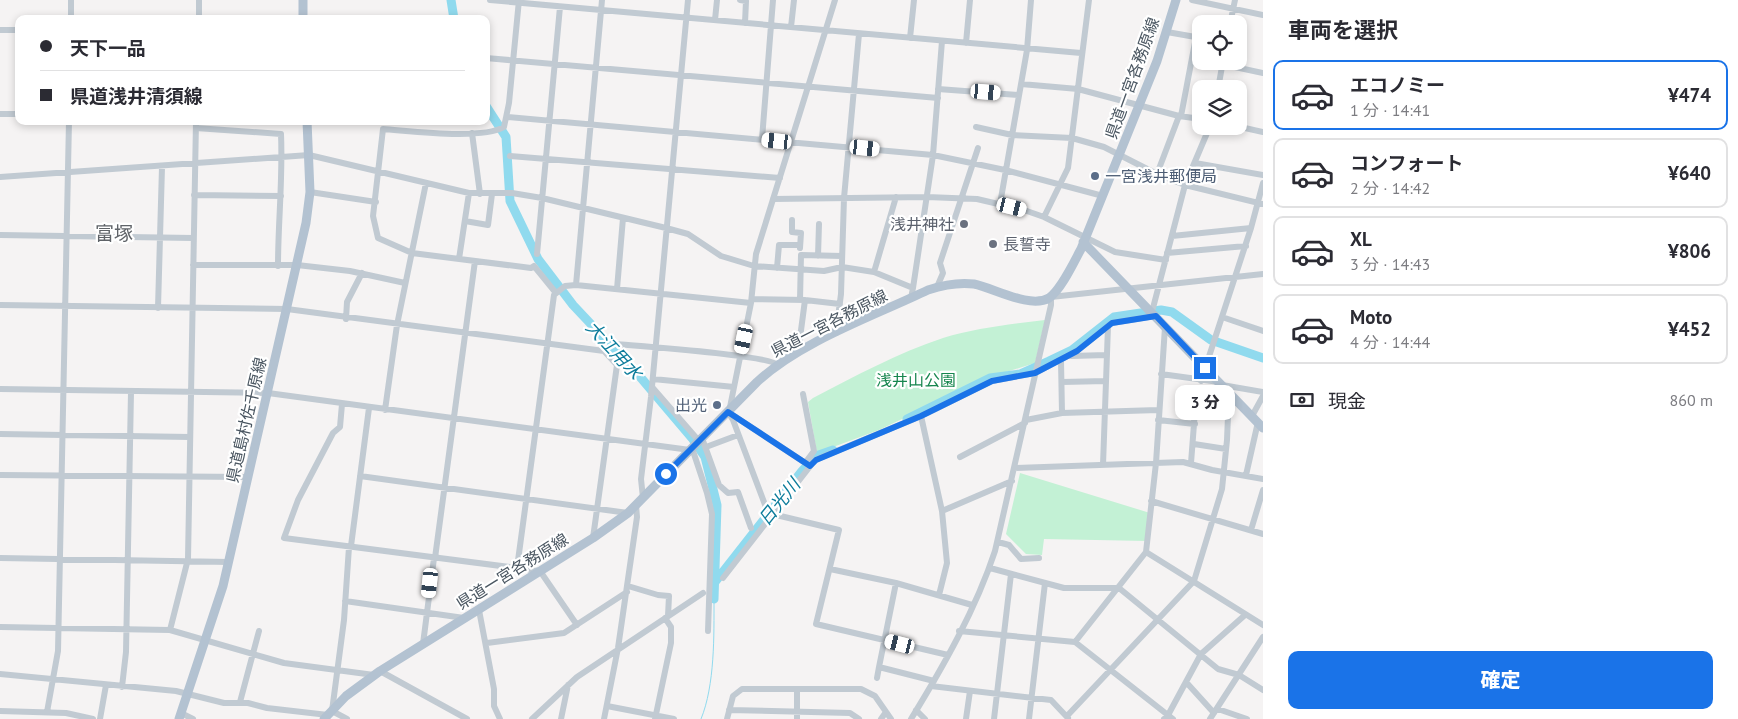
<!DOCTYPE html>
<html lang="ja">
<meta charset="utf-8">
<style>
body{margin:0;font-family:"PT Sans","Noto Sans JP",sans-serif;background:#f7f7f7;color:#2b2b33;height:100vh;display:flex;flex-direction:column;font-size:19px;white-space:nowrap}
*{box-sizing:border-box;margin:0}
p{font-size:16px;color:#7c7c81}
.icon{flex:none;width:28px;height:28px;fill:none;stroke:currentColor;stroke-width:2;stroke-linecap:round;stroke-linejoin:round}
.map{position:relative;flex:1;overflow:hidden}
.details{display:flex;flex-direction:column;background:#fff;width:475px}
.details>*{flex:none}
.guide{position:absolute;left:15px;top:15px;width:475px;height:110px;border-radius:10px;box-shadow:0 2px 8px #0003;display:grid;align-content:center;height:110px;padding:0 25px;background:#fff}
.fabs{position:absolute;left:1192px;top:15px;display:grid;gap:10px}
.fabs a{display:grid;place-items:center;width:55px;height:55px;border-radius:10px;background:#fff;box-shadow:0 2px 8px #0003;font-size:25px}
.end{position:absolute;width:22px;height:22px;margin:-11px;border:6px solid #1a73e8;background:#fff;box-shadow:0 0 0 2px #fff}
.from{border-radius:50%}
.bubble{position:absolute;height:35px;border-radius:10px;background:#fff;box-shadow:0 2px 8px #0003;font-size:16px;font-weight:800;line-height:35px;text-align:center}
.car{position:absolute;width:15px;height:30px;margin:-15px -8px;border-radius:6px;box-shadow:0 0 4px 1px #0007;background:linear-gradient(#fff 24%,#345 0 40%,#fff 0 76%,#345 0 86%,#fff 0)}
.guide b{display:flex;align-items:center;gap:18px;height:48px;font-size:19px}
.guide b+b{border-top:1px solid #e1e1e2}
.guide i{width:12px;height:12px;background:#2b2b33}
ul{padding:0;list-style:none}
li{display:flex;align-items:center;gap:15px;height:70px;margin:0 10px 8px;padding:0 15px;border:2px solid #e1e1e2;border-radius:10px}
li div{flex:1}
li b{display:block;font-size:19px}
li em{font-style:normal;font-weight:800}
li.on{border-color:#1a73e8}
li>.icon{width:45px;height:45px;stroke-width:1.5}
h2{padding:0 25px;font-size:22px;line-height:60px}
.pay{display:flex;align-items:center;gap:12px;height:55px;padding:0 25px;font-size:19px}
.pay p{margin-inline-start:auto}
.button{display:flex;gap:10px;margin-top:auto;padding:10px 25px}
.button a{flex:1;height:58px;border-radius:10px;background:#1a73e8;color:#fff;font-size:20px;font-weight:800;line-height:58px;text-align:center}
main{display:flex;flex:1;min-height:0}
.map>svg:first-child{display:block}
</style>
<main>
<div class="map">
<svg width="1263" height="719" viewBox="0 0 1263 719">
<rect width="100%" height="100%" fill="#f5f3f3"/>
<path fill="#c3f1d5" d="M1045,320L1035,363L990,377L879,430L817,453L808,402L813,398C855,376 898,353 943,338C976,328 1011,324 1045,320Z
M1020,473L1150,513L1147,541L1044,539L1042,555L1026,554L1006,534Z"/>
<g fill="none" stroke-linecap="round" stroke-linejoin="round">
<path stroke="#90daee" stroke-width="1" d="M701,719C715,685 714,635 714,599L712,598"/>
<path stroke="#90daee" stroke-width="9" d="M451,0L454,19
M486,106L506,137L510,201L538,259L573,305L636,372L692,438L705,457L717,505L714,599
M907,419L990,378L1020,374L1049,361L1072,350L1114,317L1161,310L1172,312L1211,340L1263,358
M715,582L802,471L816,456L833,450"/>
<path stroke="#c1cad2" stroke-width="6" d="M490,0L1081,53
M519,0L509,103L504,127C481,140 412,131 383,129L373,216L378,238L412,253L531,268L534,266L556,293
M740,0L746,1L745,23
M1192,0L1263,15
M71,19V0
M199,19V0
M715,20L717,0
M1230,24L1235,0
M791,27L794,0
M0,30H19
M1167,32L1201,38
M910,38L914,0
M966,43L970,0
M486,58L938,98
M1193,59L1201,60
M1207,61L1263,73
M1021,84L1078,89L1179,116L1201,119
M938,89L1019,95
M1218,89L1223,61
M0,114H19
M1181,116L1196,37
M507,117L933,155L1005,170L1103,196
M1236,126L1263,132
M976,127L1012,135L1072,138L1104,147L1159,175L1185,185L1263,204
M196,128L281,134C283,179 278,222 278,266
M472,133L480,194
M762,139L773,0
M510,156L780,178
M1195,163L1263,175
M1157,174L1179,116
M0,177L309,155L469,193H512L542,198L666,228L688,234L721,256L754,266L824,271L842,267L874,272L913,288L911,298
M310,192L376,202
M194,195L281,196
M773,199L927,197L977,199L1024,210L1044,217L1115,252L1166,260
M1000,204L1027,50L1031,0
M1044,217L1068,168L1089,0
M792,220V232L801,233L800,248
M465,221L488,225L492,194
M0,235L193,238
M1172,236L1251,228
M1167,253L1246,246
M537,254L560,7
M818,256L819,224
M459,259L469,193
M193,265H297L350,271L405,283
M777,268L779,245H800
M874,272L896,197
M576,285L602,0
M937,287L943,273L940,263L978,148
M913,288L933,155L942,41
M617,289L623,218
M752,299L805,300L840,304
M800,300L801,255L842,256
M0,305L287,309L604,351L617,365L593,538
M158,308L162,167
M1150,310L1153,308L1185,185L1210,126
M1222,317L1263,331
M346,319L347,302L362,273
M836,333L841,294L844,198L859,34
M613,345L616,344C638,346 769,355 778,365
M798,353L805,300
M1071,356L1107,355
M1061,361L1062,413
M1161,374L1219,382
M653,379L734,387
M1201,381L1251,228L1263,183
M1062,382L1106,381
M1222,385L1263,392
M652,387L699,441
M0,389L268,393L690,450
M803,394L814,451L805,463
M342,404L340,427L333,433L298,500L284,538L540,571L577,625
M385,410L397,325L426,183
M729,412L751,303L756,254L835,0
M921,416L942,511L947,563L939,595
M1252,416L1263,396
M1026,420L1062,413L1158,410
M1158,420L1195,424
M0,434L190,437
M702,438L719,485L728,493L738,492L751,528
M1194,444L1226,449
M706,447L738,435
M692,448L707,493L712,514L708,631
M960,457L1025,423
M1191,463L1195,411L1228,412
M1103,465L1108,326
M810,466L728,412L733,420L767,510L772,514L839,530L816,624L948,655
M1014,468L1183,462L1212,470L1263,479
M0,475L248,477
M1246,475L1258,422
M360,476L628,513
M643,498L641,479L651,397L688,0
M1151,501L1263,534
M942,511L1012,481
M1251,530L1263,490
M998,542L1009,545L1021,559L1039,558
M351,546L369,408
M1146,552L1263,625
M0,558L229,562
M435,558L475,261
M517,568L554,295L565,286L576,285L751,303
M990,568L1064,588H1119L1218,669L1239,675L1263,690
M830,569L896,583L972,605
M723,578L815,460L921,416L992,381L1035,373L1077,351L1112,323L1155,316
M896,583L879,667L934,681
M628,586L658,595L669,596L668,616
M345,601L464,618
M479,610L494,689V706L500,719
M0,627L170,630L284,663L374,675
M170,630L188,559L196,121
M959,631L1075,642L1146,552L1156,463L1165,327
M1075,642L1173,719
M487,643L564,633L627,592
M423,644L434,558
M380,671L467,719
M0,674L176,691L224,703H248L267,708L328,715
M877,678L879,667
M1186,682L1214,713
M931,686L1051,700L1068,718
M122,687L126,652L131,392
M797,689V719
M240,702L259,631
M607,706L674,719
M1218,709L1247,719
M729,710L850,713L859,719
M916,710L925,719
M0,711L66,713L93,719
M47,712L58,651L69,121
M181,713L193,719
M1067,716L1194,581L1222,489L1227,440L1229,392
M100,719L106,685
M347,719L332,711L344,620L349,547
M532,719L577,677L703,593
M561,719L568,685
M604,719L618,648L637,517L636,505
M655,719L671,643V627L665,618
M727,719L733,696L742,689H861L875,696L891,719
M881,719L886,712
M911,719C943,667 976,609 995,551L1051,305V297L1263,274
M966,719L970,691
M994,719L1011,574
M1029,719L1045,583
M1164,719L1167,717L1201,654L1245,615
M1210,719L1263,637"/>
<path stroke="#b3c2d1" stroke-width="9" d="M303,0V19
M1083,242L1263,428
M179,719L223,586L306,223L310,192L307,121
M324,719L346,696L380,671L593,538L628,513L757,382C801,341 874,316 928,290C943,285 958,282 974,284C994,288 1030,309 1049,298C1061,290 1074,262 1081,249L1157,61L1176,0"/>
</g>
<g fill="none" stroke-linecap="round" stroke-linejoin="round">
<path stroke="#1a73e8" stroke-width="6" d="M666,474L728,412L810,466L816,460L921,416L992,381L1035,373L1077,351L1112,323L1156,316L1205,368"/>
</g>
<g fill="#5c6f8a" stroke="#fff" stroke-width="2">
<circle cx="1095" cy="176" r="5"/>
<circle cx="717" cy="405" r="5"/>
</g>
<g fill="#6b7280" stroke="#fff" stroke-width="2">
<circle cx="964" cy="224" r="5"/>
<circle cx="993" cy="244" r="5"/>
</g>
<g text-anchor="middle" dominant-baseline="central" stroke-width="4.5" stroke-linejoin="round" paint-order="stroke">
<g font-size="16" fill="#4a5661" stroke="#fff">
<text transform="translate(1132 78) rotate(-70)">県道一宮各務原線</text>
<text transform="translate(829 323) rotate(-27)">県道一宮各務原線</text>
<text transform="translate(246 420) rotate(-77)">県道島村佐千原線</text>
<text transform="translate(512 571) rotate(-32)">県道一宮各務原線</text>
</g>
<g font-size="16" fill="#4e5e75" stroke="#fff" text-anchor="start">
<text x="1105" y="176">一宮浅井郵便局</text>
<text x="707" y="405" text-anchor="end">出光</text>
</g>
<g font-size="16" fill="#5b616d" stroke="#fff" text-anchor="end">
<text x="954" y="224">浅井神社</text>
<text x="1003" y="244" text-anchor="start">長誓寺</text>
</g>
<g font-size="16" fill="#17864f" stroke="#fff">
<text x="916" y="380">浅井山公園</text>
</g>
<g font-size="18" font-style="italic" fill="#0c7c9b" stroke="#fff">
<text transform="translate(614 350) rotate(47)">大江用水</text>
<text transform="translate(779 502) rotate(-51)">日光川</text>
</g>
<g font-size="19" fill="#5f6368" stroke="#fff">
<text x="114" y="233">富塚</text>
</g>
</g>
</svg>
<div class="fabs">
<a><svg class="icon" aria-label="locate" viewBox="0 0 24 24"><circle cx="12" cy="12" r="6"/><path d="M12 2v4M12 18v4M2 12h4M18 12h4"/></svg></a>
<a><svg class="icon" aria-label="layers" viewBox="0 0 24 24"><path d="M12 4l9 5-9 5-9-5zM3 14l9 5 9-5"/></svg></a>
</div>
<i class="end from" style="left:666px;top:474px"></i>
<i class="end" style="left:1205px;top:368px"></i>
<div class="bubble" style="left:1175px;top:385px;width:60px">3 分</div>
<i class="car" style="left:986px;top:92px;rotate:95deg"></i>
<i class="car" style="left:777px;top:141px;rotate:276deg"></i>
<i class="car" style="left:865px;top:148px;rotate:96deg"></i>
<i class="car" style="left:1012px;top:207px;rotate:104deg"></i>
<i class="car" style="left:744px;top:339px;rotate:192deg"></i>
<i class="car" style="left:430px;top:583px;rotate:186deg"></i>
<i class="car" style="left:900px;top:644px;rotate:284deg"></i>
<div class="guide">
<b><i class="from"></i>天下一品</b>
<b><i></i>県道浅井清須線</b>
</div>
</div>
<section class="details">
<h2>車両を選択</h2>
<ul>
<li class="on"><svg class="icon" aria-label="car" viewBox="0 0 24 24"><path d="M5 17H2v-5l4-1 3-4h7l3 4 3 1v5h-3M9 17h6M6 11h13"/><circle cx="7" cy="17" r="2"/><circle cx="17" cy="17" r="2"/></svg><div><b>エコノミー</b><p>1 分 · 14:41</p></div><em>¥474</em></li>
<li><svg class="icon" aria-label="car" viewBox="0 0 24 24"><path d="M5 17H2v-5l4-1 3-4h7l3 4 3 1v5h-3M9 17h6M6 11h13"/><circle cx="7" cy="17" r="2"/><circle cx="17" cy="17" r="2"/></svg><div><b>コンフォート</b><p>2 分 · 14:42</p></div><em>¥640</em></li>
<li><svg class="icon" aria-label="car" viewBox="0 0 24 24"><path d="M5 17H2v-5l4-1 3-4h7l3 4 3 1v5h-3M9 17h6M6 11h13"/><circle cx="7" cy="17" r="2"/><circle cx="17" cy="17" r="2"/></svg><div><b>XL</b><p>3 分 · 14:43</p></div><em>¥806</em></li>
<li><svg class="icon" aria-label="car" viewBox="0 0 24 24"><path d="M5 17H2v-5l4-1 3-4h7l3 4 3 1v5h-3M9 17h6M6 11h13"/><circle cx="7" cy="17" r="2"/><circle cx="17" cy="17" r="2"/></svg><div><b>Moto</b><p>4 分 · 14:44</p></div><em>¥452</em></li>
</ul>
<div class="pay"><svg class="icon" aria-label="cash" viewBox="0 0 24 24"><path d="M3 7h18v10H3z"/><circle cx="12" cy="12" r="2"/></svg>現金<p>860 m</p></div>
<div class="button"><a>確定</a></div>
</section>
</main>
